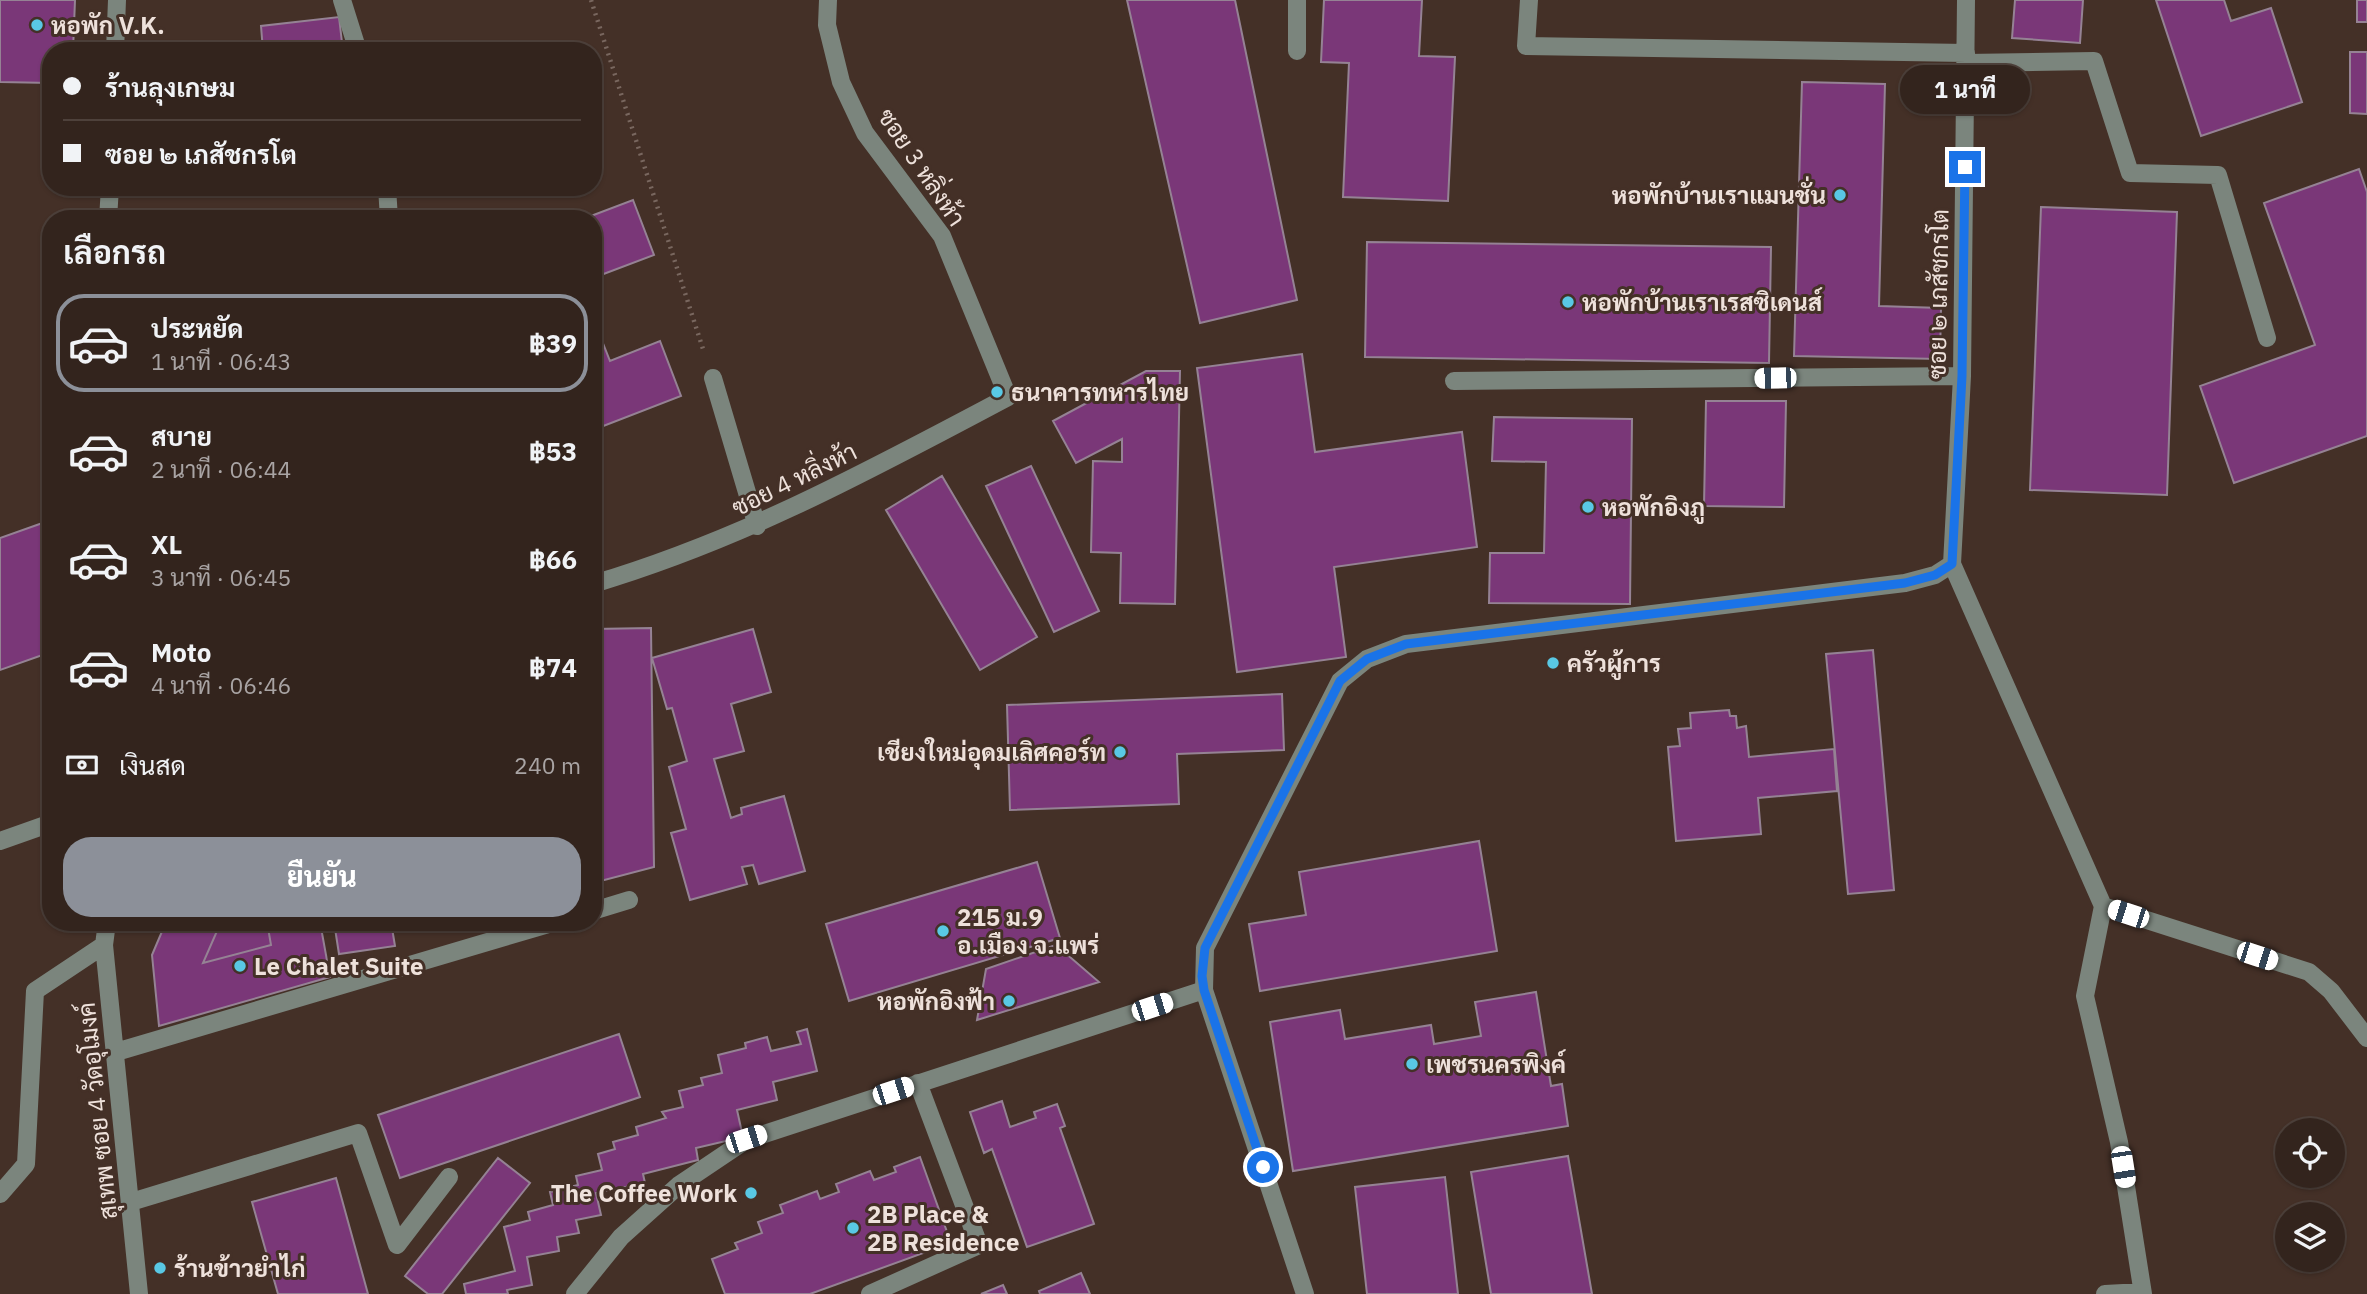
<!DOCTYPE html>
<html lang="th">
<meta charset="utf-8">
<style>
body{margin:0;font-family:"IBM Plex Sans",Sarabun,sans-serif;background:#3b2c26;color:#f1f3f6;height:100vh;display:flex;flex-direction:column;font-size:26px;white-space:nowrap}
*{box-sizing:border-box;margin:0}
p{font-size:23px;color:#a9a4a4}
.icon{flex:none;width:38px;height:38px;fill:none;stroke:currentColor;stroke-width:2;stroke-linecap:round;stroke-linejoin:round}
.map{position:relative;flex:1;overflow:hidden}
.side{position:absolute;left:42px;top:210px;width:560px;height:721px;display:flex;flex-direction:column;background:#33241d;border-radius:28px;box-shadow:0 2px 5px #0004,0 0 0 2px #4e413b}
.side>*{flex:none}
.guide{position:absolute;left:42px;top:42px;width:560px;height:154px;border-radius:28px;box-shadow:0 2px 5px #0004,0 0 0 2px #4e413b;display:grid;align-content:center;height:154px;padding:0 21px;background:#33241d}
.controls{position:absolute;left:2275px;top:1118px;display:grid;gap:14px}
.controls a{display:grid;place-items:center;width:70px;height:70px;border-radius:50%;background:#33241d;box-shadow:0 2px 5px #0004,0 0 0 2px #4e413b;font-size:35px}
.end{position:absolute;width:32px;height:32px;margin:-16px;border:9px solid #1a73e8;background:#fff;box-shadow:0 0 0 4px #fff}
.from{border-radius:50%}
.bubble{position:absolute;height:49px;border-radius:24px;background:#33241d;box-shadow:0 2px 5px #0004,0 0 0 2px #4e413b;font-size:23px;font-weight:800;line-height:49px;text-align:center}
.car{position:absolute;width:21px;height:42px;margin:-21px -10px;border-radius:9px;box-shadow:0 0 5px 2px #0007;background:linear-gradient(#fff 24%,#345 0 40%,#fff 0 76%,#345 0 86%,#fff 0)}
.guide b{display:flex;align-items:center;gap:24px;height:66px;font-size:26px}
.guide b+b{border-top:2px solid #4e413b}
.guide i{width:18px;height:18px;background:#f1f3f6}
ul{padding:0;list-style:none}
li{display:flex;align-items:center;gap:21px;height:98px;margin:0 14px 10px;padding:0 7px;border:4px solid transparent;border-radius:28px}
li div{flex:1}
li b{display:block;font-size:26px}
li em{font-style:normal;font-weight:800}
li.current{border-color:#8c9099}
li>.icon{width:63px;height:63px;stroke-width:1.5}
h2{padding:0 21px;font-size:32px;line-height:84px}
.pay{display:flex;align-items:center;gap:18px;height:77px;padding:0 21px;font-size:26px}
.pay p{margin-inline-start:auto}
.action{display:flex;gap:14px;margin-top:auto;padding:14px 21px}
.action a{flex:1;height:80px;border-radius:28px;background:#8c9099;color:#fff;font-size:28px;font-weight:800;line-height:80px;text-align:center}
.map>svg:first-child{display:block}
</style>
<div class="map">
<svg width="2367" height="1294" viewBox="0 0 2367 1294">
<rect width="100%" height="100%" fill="#443027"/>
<path fill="#7a3778" stroke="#958294" stroke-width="2" d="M0,0H75L73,51H51V83L0,82Z
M1127,0H1235L1297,300L1200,323Z
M1324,0H1422L1419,56L1455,57L1448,201L1343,197L1349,63L1321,62Z
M2015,0H2083L2080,43L2012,38Z
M2156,0H2224L2231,21L2271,8L2302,102L2201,136Z
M2357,0H2367V22H2357Z
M339,17L343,51H263L261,26Z
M2350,52H2367V114L2350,113Z
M1802,82L1885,84L1879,306L1941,308L1940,359L1794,356Z
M2359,169L2367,192V436L2234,483L2200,386L2315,345L2264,203Z
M633,200L654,255L593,278V219H583Z
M2041,207L2177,212L2167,495L2030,490Z
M1367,242L1771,247L1769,363L1365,357Z
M593,318L610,361L660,341L681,396L593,430Z
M1302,354L1315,452L1462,432L1477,547L1334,567L1346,657L1237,672L1197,368Z
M1146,371H1180L1175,604L1120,603L1121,553L1091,552L1093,461L1122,462V439L1076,463L1053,421Z
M1706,401H1786L1784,507L1704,506Z
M1494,417L1632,419L1630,604L1489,603L1490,553H1544L1546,462L1492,461Z
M1031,466L1099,611L1054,632L986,486Z
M942,476L1037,637L980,670L886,510Z
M51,520V652L0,670V538Z
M651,628L654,867L593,883V629Z
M753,629L771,692L731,704L744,751L714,759L731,818L742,814L741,808L784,796L805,871L759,884L753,865L742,867L747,884L690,900L671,833L686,829L669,767L687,761L672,708L667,709L652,658Z
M1873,650L1894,890L1848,894L1826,654Z
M1282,694L1284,750L1177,754L1179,804L1010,810L1007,705Z
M1729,710L1730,716H1736L1737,728L1746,726L1749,757L1834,749L1837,791L1758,798L1761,834L1676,841L1668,747L1680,746L1678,729L1691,728L1690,713Z
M1479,841L1497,951L1260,991L1249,924L1306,915L1299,872Z
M1037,862L1060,938L849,1001L826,924Z
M166,922H221L203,963L271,945L267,922H320L330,977L159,1026L152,955Z
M166,922H320L330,977L159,1026L152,955Z
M334,922H436L392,928L395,946L339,954Z
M1056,945L1099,982L977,1020L986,969Z
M1536,992L1551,1086L1562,1084L1568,1126L1293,1171L1270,1022L1340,1010L1345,1039L1431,1025L1434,1044L1481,1036L1475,1002Z
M807,1029L817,1071L773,1082L777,1100L737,1110L743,1137L696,1148L698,1160L643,1174L645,1183L596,1193L601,1215L576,1220L579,1233L557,1237L559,1251L527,1257L532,1285L507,1290L508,1294H466L464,1284L515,1271L504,1227L530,1220L528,1212L553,1205L550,1192L578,1185L576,1176L602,1170L598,1154L615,1149L613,1142L638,1135L636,1127L666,1118L662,1112L683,1107L679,1091L703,1085L701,1078L722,1073L718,1055L746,1048L745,1043L767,1037L771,1051L801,1044L797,1032Z
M619,1034L640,1097L400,1178L378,1115Z
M1002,1101L1010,1127L1036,1118L1034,1112L1057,1104L1065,1126L1060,1128L1094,1224L1027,1247L992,1149L984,1153L970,1112Z
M1568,1156L1592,1294H1491L1471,1172Z
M920,1157L951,1243L810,1294H725L712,1259L738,1249L735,1243L762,1233L758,1222L783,1213L780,1205L817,1191L820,1199L839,1192L836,1184L870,1171L874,1180L896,1172L894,1167Z
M498,1158L530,1183L442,1294H428L405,1276Z
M1445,1177L1458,1294H1367L1355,1187Z
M336,1178L368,1294H278L252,1202Z
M1081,1273L1090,1294H1040L1039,1291Z
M1003,1285L1007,1294H981Z
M1003,1285L1007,1294H981Z"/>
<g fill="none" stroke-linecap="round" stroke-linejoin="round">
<path stroke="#79675f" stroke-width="4.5" stroke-dasharray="2 5" stroke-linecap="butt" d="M591,0L703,349"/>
<path stroke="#7b857d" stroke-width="18" d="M342,0L358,51
M1297,0V51
M1529,0L1526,46L1966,53
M115,51L117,0
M1966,63L2094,61L2130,173L2218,175L2267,338
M387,187L389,219
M108,219L110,187
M713,378L757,526
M1454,381L1962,376
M1952,564L2103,906L2085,996L2119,1142L2143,1294
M593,584C744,539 870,470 1008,397L942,236L865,133L841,82L827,25L828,0
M0,841L51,823
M2103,906L2309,972L2331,991L2367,1038
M593,911L629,900
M107,922L104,945L139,1294
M116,1052L555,922
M0,1194L26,1164L35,991L104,945
M131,1202L358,1133L397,1245L449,1177
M575,1294L621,1237L679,1185L746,1140L1204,990
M870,1294L979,1245L918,1083
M1305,1294L1204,990L1205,948L1340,681L1367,659L1406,644L1905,583L1935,575L1952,564L1962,376L1966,0
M2105,1294L2142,1292"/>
</g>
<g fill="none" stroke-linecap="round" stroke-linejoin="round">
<path stroke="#1a73e8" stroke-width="9" d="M1263,1167L1204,990L1202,976L1205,948L1340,681L1367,659L1406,644L1905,583L1935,575L1952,564L1962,376L1965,167"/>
</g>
<g fill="#59c8e4" stroke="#443027" stroke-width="2.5">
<circle cx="37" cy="25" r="7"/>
<circle cx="1840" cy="195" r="7"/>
<circle cx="1568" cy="302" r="7"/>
<circle cx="997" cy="392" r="7"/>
<circle cx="1588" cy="507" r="7"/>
<circle cx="1553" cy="663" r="7"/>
<circle cx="1120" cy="752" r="7"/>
<circle cx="943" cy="931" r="7"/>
<circle cx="240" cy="966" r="7"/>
<circle cx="1009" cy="1001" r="7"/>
<circle cx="1412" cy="1064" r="7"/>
<circle cx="751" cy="1193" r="7"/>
<circle cx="853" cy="1228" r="7"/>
<circle cx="160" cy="1268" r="7"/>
</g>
<g text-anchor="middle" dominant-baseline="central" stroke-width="6" stroke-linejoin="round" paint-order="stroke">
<g font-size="24" font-weight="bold" fill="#eee1db" stroke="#443027" text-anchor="start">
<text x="51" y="25">หอพัก V.K.</text>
<text x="1826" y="195" text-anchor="end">หอพักบ้านเราแมนชั่น</text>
<text x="1582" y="302">หอพักบ้านเราเรสซิเดนส์</text>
<text x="1011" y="392">ธนาคารทหารไทย</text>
<text x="1602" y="507">หอพักอิงภู</text>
<text x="1567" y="663">ครัวผู้การ</text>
<text x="1106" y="752" text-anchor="end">เชียงใหม่อุดมเลิศคอร์ท</text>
<text x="957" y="917">215 ม.9<tspan x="957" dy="28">อ.เมือง จ.แพร่</tspan></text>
<text x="254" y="966">Le Chalet Suite</text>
<text x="995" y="1001" text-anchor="end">หอพักอิงฟ้า</text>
<text x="1426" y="1064">เพชรนครพิงค์</text>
<text x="737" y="1193" text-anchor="end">The Coffee Work</text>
<text x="867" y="1214">2B Place &amp;<tspan x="867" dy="28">2B Residence</tspan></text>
<text x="174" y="1268">ร้านข้าวยำไก่</text>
</g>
<g font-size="24" fill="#eee1db" stroke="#443027">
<text transform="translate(922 167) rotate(56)">ซอย 3 หลิ่งห้า</text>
<text transform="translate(1938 294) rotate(-89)">ซอย ๒ เภสัชกรโต</text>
<text transform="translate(794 479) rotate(-26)">ซอย 4 หลิ่งห้า</text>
<text transform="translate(97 1111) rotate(-96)">สุเทพ ซอย 4 วัดอุโมงค์</text>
</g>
</g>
</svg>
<div class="controls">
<a><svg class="icon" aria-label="locate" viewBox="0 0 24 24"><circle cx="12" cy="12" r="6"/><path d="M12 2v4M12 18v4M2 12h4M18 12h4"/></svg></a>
<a><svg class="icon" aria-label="layers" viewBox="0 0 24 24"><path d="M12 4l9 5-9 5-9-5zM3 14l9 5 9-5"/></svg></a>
</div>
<i class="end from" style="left:1263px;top:1167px"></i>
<i class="end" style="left:1965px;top:167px"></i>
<div class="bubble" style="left:1900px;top:65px;width:130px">1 นาที</div>
<i class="car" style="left:1775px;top:378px;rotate:269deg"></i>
<i class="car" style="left:2128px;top:914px;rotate:288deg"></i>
<i class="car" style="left:2257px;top:956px;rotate:108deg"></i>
<i class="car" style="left:1152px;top:1007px;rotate:72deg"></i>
<i class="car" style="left:893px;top:1091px;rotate:72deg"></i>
<i class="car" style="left:746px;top:1139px;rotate:72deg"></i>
<i class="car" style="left:2123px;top:1167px;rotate:171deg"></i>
<div class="guide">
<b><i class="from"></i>ร้านลุงเกษม</b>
<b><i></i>ซอย ๒ เภสัชกรโต</b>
</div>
<section class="side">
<h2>เลือกรถ</h2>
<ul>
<li class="current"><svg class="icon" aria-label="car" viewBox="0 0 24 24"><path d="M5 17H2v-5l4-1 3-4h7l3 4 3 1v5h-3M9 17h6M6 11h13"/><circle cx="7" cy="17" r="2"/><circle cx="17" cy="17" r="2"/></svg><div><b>ประหยัด</b><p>1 นาที · 06:43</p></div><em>฿39</em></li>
<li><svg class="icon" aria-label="car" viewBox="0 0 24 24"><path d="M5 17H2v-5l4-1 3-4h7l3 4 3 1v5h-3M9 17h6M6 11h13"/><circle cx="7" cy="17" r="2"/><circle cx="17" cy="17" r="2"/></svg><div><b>สบาย</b><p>2 นาที · 06:44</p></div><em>฿53</em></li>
<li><svg class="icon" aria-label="car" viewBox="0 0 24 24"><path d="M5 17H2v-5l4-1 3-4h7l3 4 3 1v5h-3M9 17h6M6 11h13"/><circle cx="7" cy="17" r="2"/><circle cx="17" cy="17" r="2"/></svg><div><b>XL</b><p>3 นาที · 06:45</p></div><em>฿66</em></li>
<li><svg class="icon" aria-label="car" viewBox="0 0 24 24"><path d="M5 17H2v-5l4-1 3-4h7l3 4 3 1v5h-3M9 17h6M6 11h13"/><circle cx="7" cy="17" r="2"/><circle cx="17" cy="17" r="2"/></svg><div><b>Moto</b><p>4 นาที · 06:46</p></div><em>฿74</em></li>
</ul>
<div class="pay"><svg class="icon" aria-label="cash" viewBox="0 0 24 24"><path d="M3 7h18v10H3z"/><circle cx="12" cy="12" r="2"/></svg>เงินสด<p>240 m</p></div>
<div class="action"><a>ยืนยัน</a></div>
</section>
</div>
